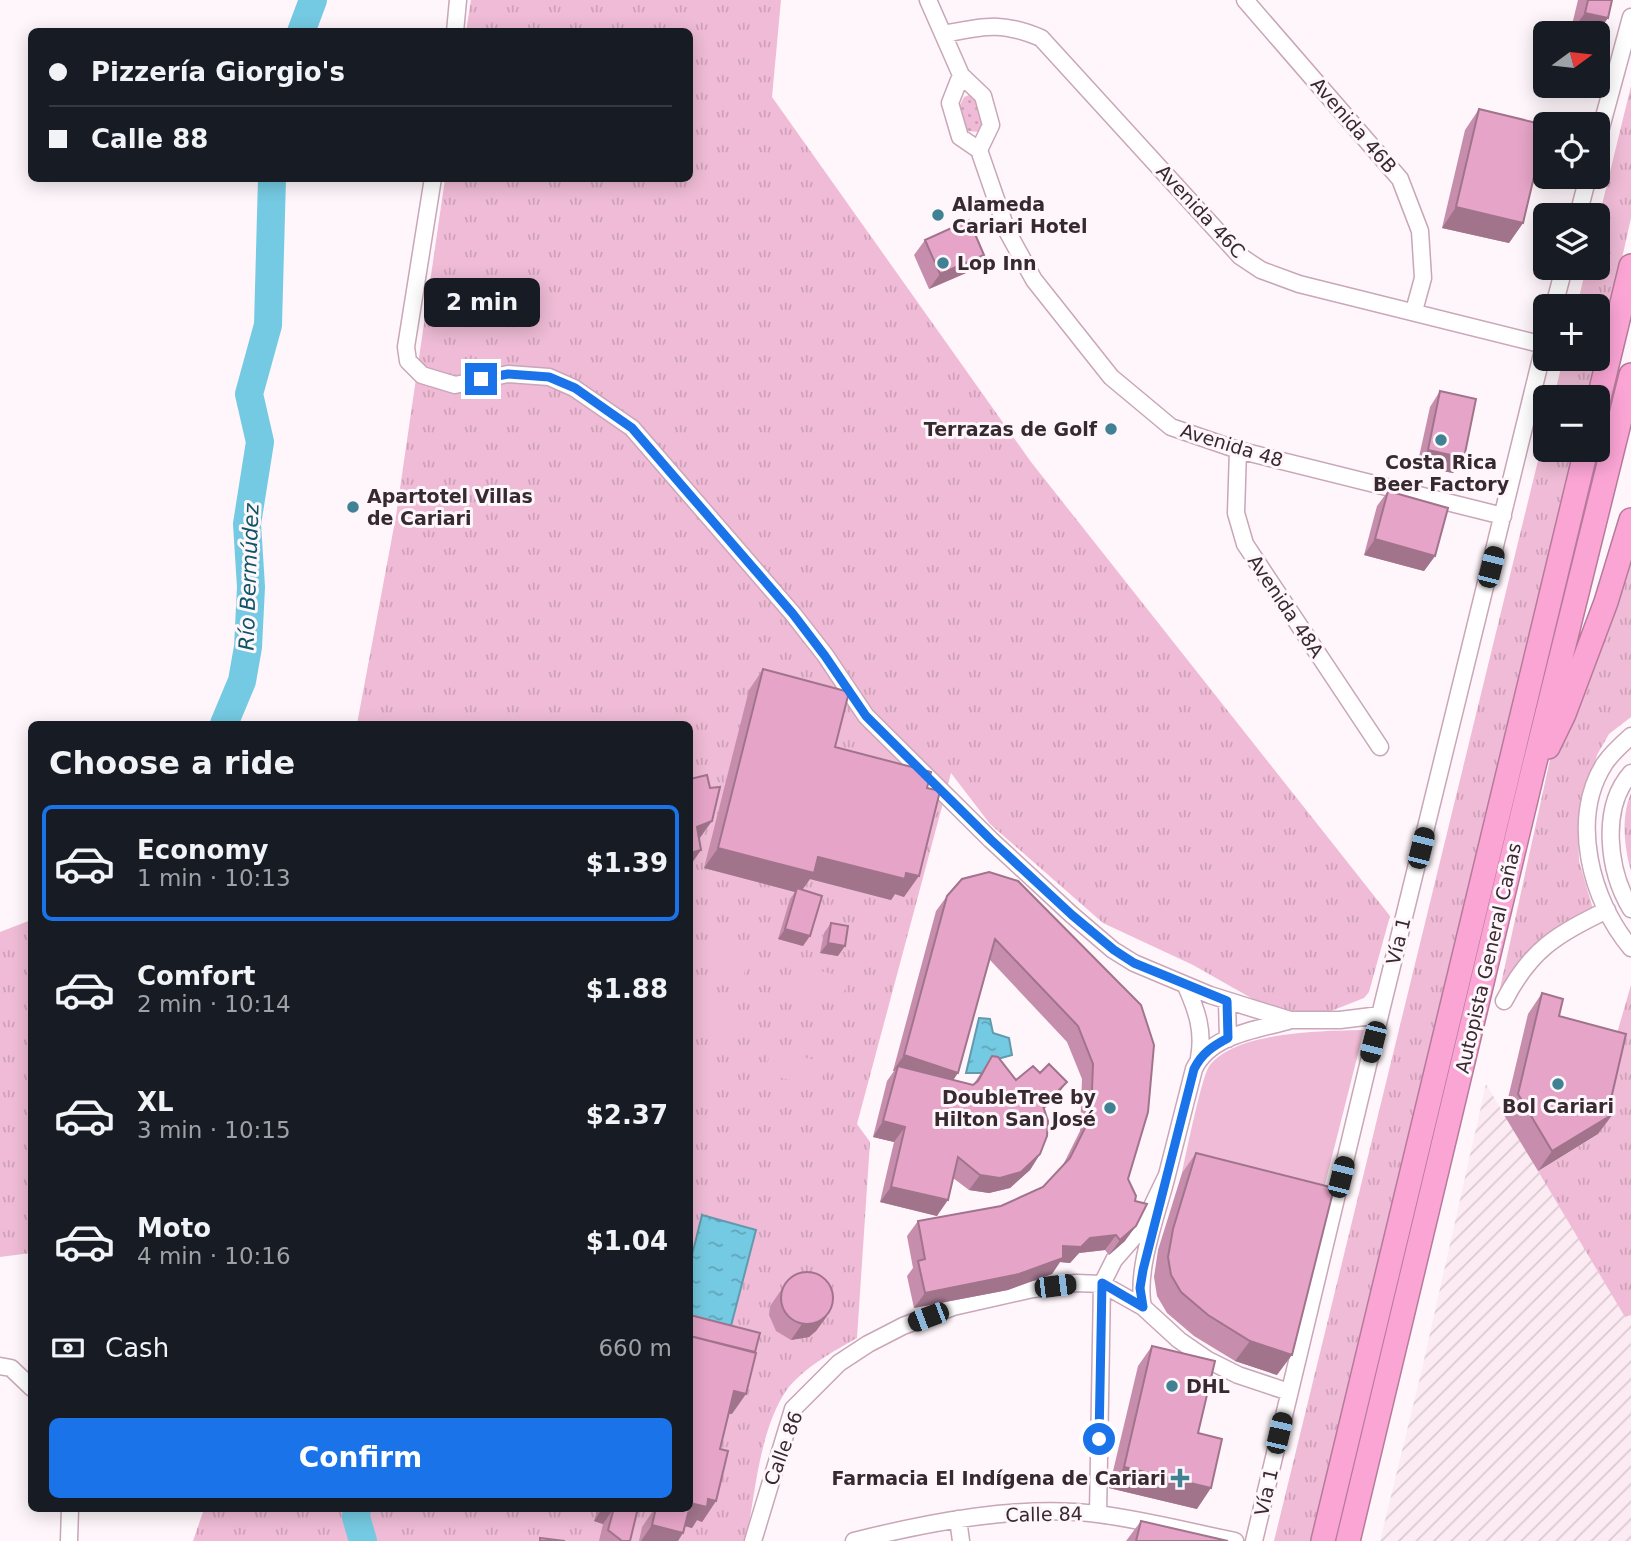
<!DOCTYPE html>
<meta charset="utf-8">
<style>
body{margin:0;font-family:"DejaVu Sans",sans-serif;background:#242831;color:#f1f3f6;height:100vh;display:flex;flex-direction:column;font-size:26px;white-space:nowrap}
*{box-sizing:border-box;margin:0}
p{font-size:23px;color:#9ea1a6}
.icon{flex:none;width:38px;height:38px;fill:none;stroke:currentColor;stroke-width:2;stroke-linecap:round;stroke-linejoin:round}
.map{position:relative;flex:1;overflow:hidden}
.panel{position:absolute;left:28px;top:721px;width:665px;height:791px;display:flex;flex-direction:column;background:#171b24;border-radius:10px;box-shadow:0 4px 18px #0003}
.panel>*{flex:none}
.guide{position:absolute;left:28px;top:28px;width:665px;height:154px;border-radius:10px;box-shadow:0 4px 18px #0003;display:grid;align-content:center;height:154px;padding:0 21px;background:#171b24}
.needle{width:46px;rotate:75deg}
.controls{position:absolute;left:1533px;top:21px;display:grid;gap:14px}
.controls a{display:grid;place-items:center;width:77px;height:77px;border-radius:10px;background:#171b24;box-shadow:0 4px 18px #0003;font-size:35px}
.end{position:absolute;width:32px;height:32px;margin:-16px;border:9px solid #1a73e8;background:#fff;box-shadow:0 0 0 4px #fff}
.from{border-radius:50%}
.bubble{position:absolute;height:49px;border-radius:10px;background:#171b24;box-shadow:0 4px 18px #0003;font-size:23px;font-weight:800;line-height:49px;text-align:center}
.car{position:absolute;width:21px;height:42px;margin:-21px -10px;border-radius:9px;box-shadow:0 0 5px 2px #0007;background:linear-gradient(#222 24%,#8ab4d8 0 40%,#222 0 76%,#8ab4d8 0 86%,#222 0)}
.guide b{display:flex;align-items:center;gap:24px;height:66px;font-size:26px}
.guide b+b{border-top:2px solid #363941}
.guide i{width:18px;height:18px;background:#f1f3f6}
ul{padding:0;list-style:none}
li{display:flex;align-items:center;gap:21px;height:116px;margin:0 14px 10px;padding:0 7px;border:4px solid transparent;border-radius:10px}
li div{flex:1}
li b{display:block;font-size:26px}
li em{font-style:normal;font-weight:800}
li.current{border-color:#1a73e8}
li>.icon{width:63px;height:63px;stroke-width:1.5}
h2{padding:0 21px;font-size:32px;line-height:84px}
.pay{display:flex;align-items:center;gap:18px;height:77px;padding:0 21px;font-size:26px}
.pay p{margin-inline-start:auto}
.button{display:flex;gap:14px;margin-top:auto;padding:14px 21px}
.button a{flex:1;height:80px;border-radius:10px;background:#1a73e8;color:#fff;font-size:28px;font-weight:800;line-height:80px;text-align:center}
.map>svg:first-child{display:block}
</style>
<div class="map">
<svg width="1631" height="1541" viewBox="0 0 1631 1541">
<defs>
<pattern id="industrial-furrows" width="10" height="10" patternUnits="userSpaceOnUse" patternTransform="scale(1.75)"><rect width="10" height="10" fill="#fdebf4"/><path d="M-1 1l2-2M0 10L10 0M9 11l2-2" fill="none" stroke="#d9cad2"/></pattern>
<pattern id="grass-tufts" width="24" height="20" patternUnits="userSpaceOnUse" patternTransform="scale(1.75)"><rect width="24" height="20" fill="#efbbd6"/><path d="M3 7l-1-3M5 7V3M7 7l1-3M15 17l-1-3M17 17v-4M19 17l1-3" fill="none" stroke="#cea1b8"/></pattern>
<pattern id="park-dots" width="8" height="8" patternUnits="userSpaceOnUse" patternTransform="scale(1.75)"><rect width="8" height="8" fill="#efbbd6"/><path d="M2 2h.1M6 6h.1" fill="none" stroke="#cea1b8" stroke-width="1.8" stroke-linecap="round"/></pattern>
<pattern id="water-ripples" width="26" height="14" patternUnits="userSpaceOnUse" patternTransform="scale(1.75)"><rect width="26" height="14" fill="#74cae2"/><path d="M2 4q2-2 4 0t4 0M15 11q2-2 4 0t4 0" fill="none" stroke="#60a4b8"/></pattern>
</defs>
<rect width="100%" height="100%" fill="#fef6fa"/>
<path fill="url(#industrial-furrows)" d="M1486,1084L1625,1316L1631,1315V1541H1380L1422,1369Z"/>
<path fill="url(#grass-tufts)" d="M471,0H781L772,97L1031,462L1390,916L1369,992L1364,998L1331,1011L1291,1013L1260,1003L1193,965L1103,923L990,824L951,773L857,1124L870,1142L857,1338C834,1351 798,1371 784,1394C759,1434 755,1495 746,1541H193L204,1509L690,1508V724H357L396,516L445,179L690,178V32L466,31Z
M1631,86V218L1591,397H1554L1563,359H1598V306H1577L1586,268H1598V221Z
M1545,432V450H1579L1312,1541H1274Z
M1631,546V717L1609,734L1597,755L1578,819L1579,861L1593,909L1542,940L1499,993L1551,755Z
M1631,793V871C1624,846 1621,817 1631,793Z
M31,920V1253L0,1257V932Z
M1631,985V1315L1625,1317L1538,1171L1597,1135L1611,1054Z"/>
<path fill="url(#park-dots)" d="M969,95L976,97L985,123L980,132L965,131L958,109L964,97Z"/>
<path fill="#efbbd6" d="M694,939L749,953L743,978L690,965Z
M793,964L848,978L841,1003L787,989Z
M690,999L734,1010L727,1035L690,1025Z
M1364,1030L1319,1208L1182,1173C1186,1155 1202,1074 1210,1065C1237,1031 1324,1031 1364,1030Z
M771,1049L826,1063L820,1087L765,1074Z
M690,1056L719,1064L713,1088L690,1082Z"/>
<path fill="url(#water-ripples)" stroke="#629aad" stroke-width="2" d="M979,1018L990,1019L993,1033L1009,1038L1012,1055L990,1061L987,1073H966Z
M702,1215L756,1230L727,1341L690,1331V1263Z"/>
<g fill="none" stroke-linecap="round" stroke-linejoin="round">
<path stroke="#74cae2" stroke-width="28" d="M301,32L313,0
M224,724L242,681L248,647L251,587L247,524L260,442L249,394L268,325L272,178
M357,1508L356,1517L363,1541"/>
<g stroke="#c9a6b8" stroke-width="19">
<path id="minor" d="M928,0L961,75L983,96L991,125L979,150
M1245,0L1400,179L1420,231L1423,278L1414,311
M455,32L458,0
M943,34C984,26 1001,21 1041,38L1240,256L1261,270L1299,284L1544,345
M961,75L950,103L960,137L979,150L1007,231L1034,280L1111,377L1171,427L1238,450L1503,516
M1598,139L1631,17
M433,178L406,347L408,361L422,375L455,385L508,374L549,377L574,388L632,428L793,614L825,655L866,716L991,840L1072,915L1113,950L1134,963L1210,995L1290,1020H1340L1380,1015
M1578,215L1588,177
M1554,306L1564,268
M1238,450L1236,513L1245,544L1380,747
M1631,736C1622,744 1612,753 1605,763C1569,818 1591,901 1631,948
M1631,773C1600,808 1608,871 1631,909
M1186,986C1197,1011 1204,1031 1199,1058
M1227,1001L1228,1039
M1504,1001C1531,949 1556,935 1607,910
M1167,1175L1194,1069C1210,1035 1255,1030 1288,1021
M0,1366L11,1368L32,1388
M1098,1514L1102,1284L1114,1260L1141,1229L1167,1175C1158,1212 1135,1270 1143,1307
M958,1519L961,1541
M69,1541L70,1508
M753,1541L793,1409L839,1363L868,1344L903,1326L953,1307L1033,1289L1076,1283L1102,1284L1143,1307L1179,1340L1208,1360L1238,1375L1289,1392
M854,1541C929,1522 1021,1504 1098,1514C1144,1520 1190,1532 1235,1541
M1254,1541L1380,1015L1545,342"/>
</g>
<g stroke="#b67a9b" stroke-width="26">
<path id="highway" d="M1598,402L1631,266
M1548,747L1564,714L1606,602L1631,520
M1323,1541L1586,450
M1348,1541L1532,774L1631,375"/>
</g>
<use href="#minor" stroke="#fff" stroke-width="16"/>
<use href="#highway" stroke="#fba5d5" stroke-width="23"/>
</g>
<path fill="#c68eac" d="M1578,0H1612L1608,18L1597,33H1570Z
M1479,109L1523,223L1509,243L1442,228L1465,130Z
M925,240L984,255L973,270L929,289L914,255Z
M507,290L527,324L501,325L499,300Z
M1440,391L1464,458L1453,473L1417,466L1430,407Z
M1388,491L1435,556L1424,571L1364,555L1377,506Z
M763,669L835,747L927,788L904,897L895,894L891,900L810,879L802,890L803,946L778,939L790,899L795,892L704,868L749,690Z
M947,896L1141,1005L1128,1179L1125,1241L1109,1255L1105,1250L1079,1253L1070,1263L1060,1262L1052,1274L1008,1290L914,1308L907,1276L913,1268L907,1236L918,1221L1001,1206L1043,1187L1063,1165L1080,1131L1082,1079L1067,1042L990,960L953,1080L973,1085L992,1056L1016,1080L1056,1097L1044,1109L1040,1154L1030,1170L1010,1188L989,1193L969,1190L953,1178L937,1216L880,1202L894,1142L873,1137L887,1081L894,1071H893L936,911Z
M831,923L838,956L820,953L824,933Z
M1542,993L1559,1016L1598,1134L1538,1171L1504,1115L1528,1014Z
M1196,1153L1277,1375L1235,1361L1194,1336L1167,1313L1157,1296L1154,1277L1158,1250L1182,1173Z
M791,1276L827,1316L816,1331L809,1337L791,1340L776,1331L769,1315L770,1306Z
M690,1315L732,1414H729L720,1449L716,1501L702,1522L697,1520L692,1528L685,1526L678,1541H639L642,1527L655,1508H690Z
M1152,1346L1198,1433L1197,1509L1109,1488L1138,1366Z
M598,1508H638L630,1541H599L603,1524L594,1521Z
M1141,1521L1228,1541H1126Z"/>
<path fill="#a1748c" d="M1585,13L1608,18L1597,33H1570Z
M1456,207L1523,223L1509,243L1442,228Z
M984,255L973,270L929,289L940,274Z
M534,313L527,324L501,325L508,315Z
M1428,450L1464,458L1453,473L1417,466Z
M1375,539L1435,556L1424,571L1364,555Z
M712,821L697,842V827Z
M718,848L818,857L919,876L904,897L895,894L891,900L810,879L800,893L797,888L795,892L704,868Z
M701,850L690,866V853Z
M785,929L810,936L803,946L778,939Z
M828,943L845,946L838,956L820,953Z
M904,1055L958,1073L948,1088L898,1066L894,1071H893Z
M1067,1082L1056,1097L1032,1121L1043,1106Z
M1613,1114L1598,1134L1538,1171L1552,1151Z
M883,1121L905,1127L894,1142L873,1137Z
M1040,1154L1030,1170L1010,1188L989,1193L969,1190L980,1175Z
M891,1187L948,1200L937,1216L880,1202Z
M1136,1226L1125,1241L1109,1255L1120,1240Z
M1116,1235L1105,1250L1079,1253L1070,1263L1060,1262L1052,1274L1008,1290L914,1308L925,1293L1090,1238Z
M827,1316L816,1331L809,1337L791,1340L802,1324Z
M1250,1341L1292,1355L1277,1375L1235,1361Z
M734,1391L746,1394L732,1414L720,1412Z
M1124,1467L1211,1488L1197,1509L1109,1488Z
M708,1499L716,1501L702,1522L697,1520L692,1528L673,1523L683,1508H690V1503Z
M603,1508H614L603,1524L594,1521Z
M652,1525L683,1533L678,1541H641Z"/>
<path fill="#e6a5c8" stroke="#a1748c" stroke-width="2" d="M1588,0H1612L1608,18L1585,13Z
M1479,109L1545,125V131L1523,223L1456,207Z
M969,220L984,255L940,274L925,240Z
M533,288L534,313L508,315L507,290Z
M1440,391L1476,399L1464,458L1428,450Z
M1388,491L1448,508L1435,556L1375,539Z
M763,669L849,692L835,747L931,772L927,788L940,791L919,876L906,873L905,879L818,857L814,873L718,848Z
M707,775L710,788L720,787L712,821L697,827L701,850L690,853V779Z
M989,872L1018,881L1141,1005L1154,1045L1148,1112L1128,1179L1136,1196L1135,1201L1147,1204L1136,1226L1120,1240L1116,1235L1090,1238L1081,1247L1063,1246V1258L1019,1274L925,1293L918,1261L925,1259L918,1221L1001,1206L1043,1187L1070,1158L1091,1116L1093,1064L1078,1026L995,939L958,1073L904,1055L947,896L962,879Z
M797,888L822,896L810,936L785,929Z
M831,923L848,926L845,946L828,943Z
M1542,993L1563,999L1559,1016L1626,1034L1608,1112L1613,1114L1552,1151L1518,1094Z
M992,1056L998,1057L1016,1080L1033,1066L1040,1073L1049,1064L1067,1082L1043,1106L1048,1121L1047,1136L1040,1154L1021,1172L1000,1178L980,1175L958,1157L948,1200L891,1187L905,1127L883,1121L898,1066L973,1085L978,1081Z
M1196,1153L1334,1188L1292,1355L1250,1341L1208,1315L1181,1292L1171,1275L1168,1257L1173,1229Z
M781 1298a26 26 0 1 1 52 0a26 26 0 1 1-52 0Z
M690,1315L760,1333L755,1352L690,1336Z
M690,1336L756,1353L746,1394L734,1391L720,1449L728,1451L716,1501L708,1499L707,1507L690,1503Z
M1152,1346L1215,1361L1198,1433L1222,1439L1211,1488L1124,1467Z
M614,1508H638L630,1541H622L608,1530Z
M656,1508L671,1510V1508H686L689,1510L683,1533L652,1525Z
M1141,1521L1228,1541H1136Z
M540,1538L565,1541H540Z"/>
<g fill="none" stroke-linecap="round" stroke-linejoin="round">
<path stroke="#1a73e8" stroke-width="9" d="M481,379L508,374L549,377L575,388L632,428L793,614L825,656L866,716L991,840L1072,915L1114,950L1134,963L1227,1001L1228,1038C1213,1046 1202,1053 1194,1069L1143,1270L1140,1288L1143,1307L1102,1283L1099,1439"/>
</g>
<g fill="#408294" stroke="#fef6fa" stroke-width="2.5">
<circle cx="938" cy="215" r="7"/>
<circle cx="943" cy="263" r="7"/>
<circle cx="1111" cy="429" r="7"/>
<circle cx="1441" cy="440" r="7"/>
<circle cx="353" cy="507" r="7"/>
<circle cx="1558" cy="1084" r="7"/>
<circle cx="1110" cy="1108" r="7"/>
<circle cx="1172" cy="1386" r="7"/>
<path d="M1176.5 1467.5h7v7h7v7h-7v7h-7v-7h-7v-7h7z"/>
</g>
<g text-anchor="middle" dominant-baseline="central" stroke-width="6" stroke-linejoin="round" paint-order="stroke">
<g font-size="19" fill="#372930" stroke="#fef6fa">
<text transform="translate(1354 125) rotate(49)">Avenida 46B</text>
<text transform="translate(1201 211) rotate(47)">Avenida 46C</text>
<text transform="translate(1232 445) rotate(17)">Avenida 48</text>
<text transform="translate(1286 606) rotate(56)">Avenida 48A</text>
<text transform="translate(1398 941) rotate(-76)">Vía 1</text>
<text transform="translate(1488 958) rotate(-77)">Autopista General Cañas</text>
<text transform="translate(783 1448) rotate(-70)">Calle 86</text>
<text transform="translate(1266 1492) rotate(-77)">Vía 1</text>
<text transform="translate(1044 1514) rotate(-1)">Calle 84</text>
</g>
<g font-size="19" font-weight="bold" fill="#372930" stroke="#fef6fa" text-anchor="start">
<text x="952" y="204">Alameda<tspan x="952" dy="22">Cariari Hotel</tspan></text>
<text x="957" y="263">Lop Inn</text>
<text x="1097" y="429" text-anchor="end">Terrazas de Golf</text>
<text x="1441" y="462" text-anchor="middle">Costa Rica<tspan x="1441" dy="22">Beer Factory</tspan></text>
<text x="367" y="496">Apartotel Villas<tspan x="367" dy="22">de Cariari</tspan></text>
<text x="1096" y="1097" text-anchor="end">DoubleTree by<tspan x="1096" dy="22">Hilton San José</tspan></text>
<text x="1558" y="1106" text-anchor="middle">Bol Cariari</text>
<text x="1186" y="1386">DHL</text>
<text x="1166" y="1478" text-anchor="end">Farmacia El Indígena de Cariari</text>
</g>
<g font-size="21" font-style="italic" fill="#0c5767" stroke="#fef6fa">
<text transform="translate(249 577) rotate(-88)">Río Bermúdez</text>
</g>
</g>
</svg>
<div class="controls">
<a><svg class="needle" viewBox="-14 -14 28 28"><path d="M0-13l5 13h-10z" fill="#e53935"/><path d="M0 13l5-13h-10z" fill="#9ea1a6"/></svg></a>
<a><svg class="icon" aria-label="locate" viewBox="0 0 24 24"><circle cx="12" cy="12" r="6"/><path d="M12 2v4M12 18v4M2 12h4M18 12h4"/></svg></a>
<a><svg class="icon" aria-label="layers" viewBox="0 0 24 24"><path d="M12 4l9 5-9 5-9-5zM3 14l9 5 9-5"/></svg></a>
<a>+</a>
<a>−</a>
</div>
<i class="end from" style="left:1099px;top:1439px"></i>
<i class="end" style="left:481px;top:379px"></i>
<div class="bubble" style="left:424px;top:278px;width:116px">2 min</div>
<i class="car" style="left:1491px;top:567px;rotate:14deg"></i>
<i class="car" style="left:1421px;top:848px;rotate:14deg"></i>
<i class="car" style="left:1373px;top:1042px;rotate:194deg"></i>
<i class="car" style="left:1341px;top:1177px;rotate:14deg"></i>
<i class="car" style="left:1055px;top:1286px;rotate:83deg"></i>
<i class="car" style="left:928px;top:1317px;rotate:249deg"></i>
<i class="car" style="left:1279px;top:1433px;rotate:13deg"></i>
<div class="guide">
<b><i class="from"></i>Pizzería Giorgio's</b>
<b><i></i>Calle 88</b>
</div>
<section class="panel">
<h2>Choose a ride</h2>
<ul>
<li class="current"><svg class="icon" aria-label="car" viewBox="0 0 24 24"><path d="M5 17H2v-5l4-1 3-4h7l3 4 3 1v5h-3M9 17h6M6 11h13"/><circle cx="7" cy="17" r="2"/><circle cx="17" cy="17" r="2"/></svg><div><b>Economy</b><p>1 min · 10:13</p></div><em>$1.39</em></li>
<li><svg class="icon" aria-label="car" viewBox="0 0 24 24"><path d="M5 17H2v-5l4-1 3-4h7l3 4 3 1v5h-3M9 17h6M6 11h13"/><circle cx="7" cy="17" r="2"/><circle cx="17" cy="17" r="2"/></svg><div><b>Comfort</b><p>2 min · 10:14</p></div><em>$1.88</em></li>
<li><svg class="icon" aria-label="car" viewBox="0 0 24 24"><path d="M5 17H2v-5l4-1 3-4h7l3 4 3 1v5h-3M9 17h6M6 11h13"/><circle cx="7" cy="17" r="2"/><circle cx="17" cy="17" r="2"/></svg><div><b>XL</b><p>3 min · 10:15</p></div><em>$2.37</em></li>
<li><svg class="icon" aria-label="car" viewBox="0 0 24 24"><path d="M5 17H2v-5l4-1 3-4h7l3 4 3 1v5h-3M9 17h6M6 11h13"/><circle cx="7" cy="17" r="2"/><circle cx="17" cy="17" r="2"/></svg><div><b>Moto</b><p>4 min · 10:16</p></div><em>$1.04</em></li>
</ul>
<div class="pay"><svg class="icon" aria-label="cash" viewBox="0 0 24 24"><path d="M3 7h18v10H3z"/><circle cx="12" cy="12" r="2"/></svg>Cash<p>660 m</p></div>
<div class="button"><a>Confirm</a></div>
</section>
</div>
